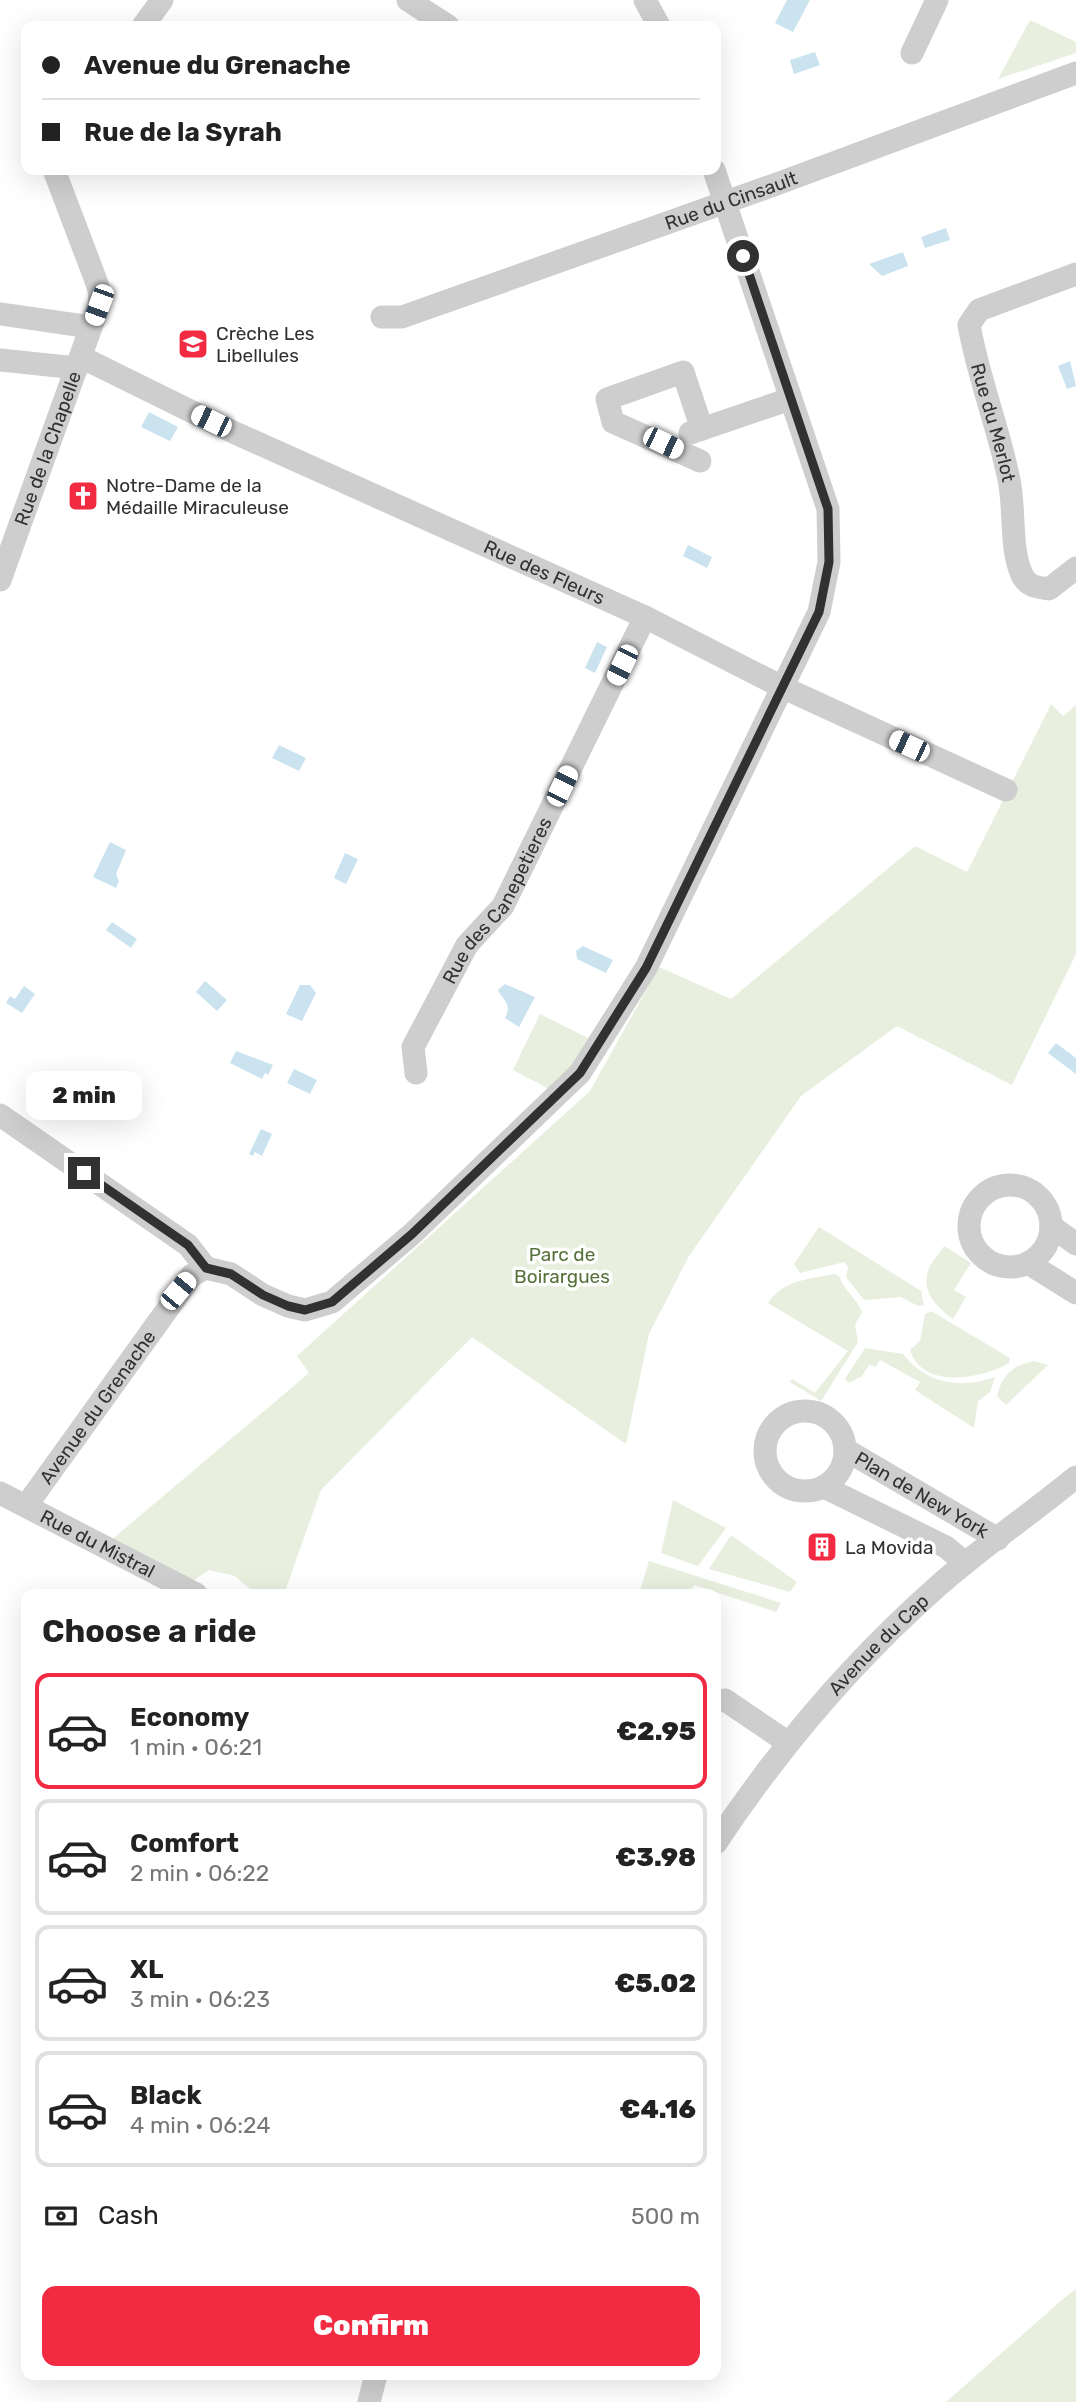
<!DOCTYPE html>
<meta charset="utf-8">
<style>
body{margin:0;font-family:Rubik,sans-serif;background:#f2f2f2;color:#222;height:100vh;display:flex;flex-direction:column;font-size:26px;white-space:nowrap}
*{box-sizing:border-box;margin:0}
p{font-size:23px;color:#767676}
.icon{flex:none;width:38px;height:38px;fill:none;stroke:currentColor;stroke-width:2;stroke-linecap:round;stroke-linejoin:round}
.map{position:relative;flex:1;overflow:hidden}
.side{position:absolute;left:21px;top:1589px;width:700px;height:791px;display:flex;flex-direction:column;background:#fff;border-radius:14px;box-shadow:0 7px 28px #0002}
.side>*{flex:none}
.top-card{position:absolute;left:21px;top:21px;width:700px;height:154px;border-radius:14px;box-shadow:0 7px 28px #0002;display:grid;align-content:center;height:154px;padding:0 21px;background:#fff}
.end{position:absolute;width:32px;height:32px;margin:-16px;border:9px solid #313131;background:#fff;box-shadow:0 0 0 4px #fff}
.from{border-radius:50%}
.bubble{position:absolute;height:49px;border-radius:14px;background:#fff;box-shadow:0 7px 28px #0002;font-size:23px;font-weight:800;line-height:49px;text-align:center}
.car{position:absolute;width:21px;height:42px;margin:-21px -10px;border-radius:9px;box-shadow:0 0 5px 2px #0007;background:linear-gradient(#fff 24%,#345 0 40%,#fff 0 76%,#345 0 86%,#fff 0)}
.top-card b{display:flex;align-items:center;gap:24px;height:66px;font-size:26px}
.top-card b+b{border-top:2px solid #e0e0e0}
.top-card i{width:18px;height:18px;background:#222}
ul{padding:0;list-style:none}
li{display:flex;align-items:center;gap:21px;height:116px;margin:0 14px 10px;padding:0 7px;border:4px solid #e0e0e0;border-radius:14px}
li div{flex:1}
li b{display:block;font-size:26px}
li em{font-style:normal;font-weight:800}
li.current{border-color:#f22a42}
li>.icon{width:63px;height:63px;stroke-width:1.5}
h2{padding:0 21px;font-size:32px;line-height:84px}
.pay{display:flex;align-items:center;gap:18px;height:77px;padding:0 21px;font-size:26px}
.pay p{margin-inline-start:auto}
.action{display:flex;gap:14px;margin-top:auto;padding:14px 21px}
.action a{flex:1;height:80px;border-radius:14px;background:#f22a42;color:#fff;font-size:28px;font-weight:800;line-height:80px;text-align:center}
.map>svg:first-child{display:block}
</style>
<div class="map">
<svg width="1076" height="2402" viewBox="0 0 1076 2402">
<rect width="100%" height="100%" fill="#fff"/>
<path fill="#e8efdf" d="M1030,20L1076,42V53L998,79Z
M1051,704L1063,716L1076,705V954L1012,1085L897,1026L801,1096L689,1256L649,1334L626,1444L472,1337L321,1490L284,1594H250V1589L235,1576L209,1570L190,1583L110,1541L309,1373L297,1356L590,1091L659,967L731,999L915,846L967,872Z
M540,1014L588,1038L573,1072L549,1089L513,1070Z
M819,1227L921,1291L924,1305L918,1306L901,1297L864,1300L846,1277L848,1267L844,1262L800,1273L794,1264Z
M944,1246L971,1263L954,1290L966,1297L953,1319C937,1307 920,1292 929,1268C932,1261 940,1254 944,1246Z
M833,1274L839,1276C845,1292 858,1300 862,1312L855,1325L858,1342L821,1401L790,1382L792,1379L815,1393L848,1351L768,1303C783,1280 807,1280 833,1274Z
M931,1311L1010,1358L1009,1363C981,1379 923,1390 910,1350L920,1341L925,1314Z
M865,1348L903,1354C926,1384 961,1389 995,1377L990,1392L978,1401L974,1428L915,1390L920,1382L880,1360L876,1367L869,1365L862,1376L849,1383L845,1379Z
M1034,1361L1048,1365L1006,1405L997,1396C1002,1375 1013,1365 1034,1361Z
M673,1500L726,1528L698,1566L661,1553Z
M731,1535L797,1582L790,1592L709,1569Z
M649,1561L781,1603L776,1612L694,1585L689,1594H639Z
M1076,2289V2402H946L1063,2299Z"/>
<path fill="#cae3ef" d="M787,0H810L793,32L775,23Z
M815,52L820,65L794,74L790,60Z
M946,228L950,240L925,248L921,237Z
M903,252L908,266L882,276L869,264Z
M1070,361L1076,386L1067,389L1058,366Z
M149,412L178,427L170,441L141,427Z
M688,545L712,557L707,568L683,556Z
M597,642L607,647L595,673L585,668Z
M279,745L306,758L299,771L272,758Z
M110,842L126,850L116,874L119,881L116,888L93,877Z
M345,853L358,859L346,884L334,878Z
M112,922L137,939L131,948L106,930Z
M583,946L613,960L606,973L577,959L576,951Z
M205,981L227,1000L217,1011L196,992Z
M505,984L535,997L519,1027L505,1018C513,1003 502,1000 498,990Z
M300,985H310L316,993L302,1021L286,1014Z
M24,986L35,994L22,1013L6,1003L10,996L15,999Z
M1056,1043L1076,1058V1074L1048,1053Z
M236,1051L273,1065L268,1075L265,1073L262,1079L230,1063Z
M294,1069L317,1080L310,1094L287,1083Z
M261,1129L272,1134L262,1156L255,1152L253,1156L249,1154Z"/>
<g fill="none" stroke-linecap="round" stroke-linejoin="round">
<g stroke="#cecece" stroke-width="23">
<path d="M408,0L448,26"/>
<path d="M645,0L659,26"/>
<path d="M143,26L162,0"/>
<path d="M912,53L937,0"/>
<path id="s1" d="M1076,274L979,310L969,325C978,376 997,424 1008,475C1016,506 1009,546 1022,575C1028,587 1037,587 1049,589L1076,568"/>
<path d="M0,314L91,327"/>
<path id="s2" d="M382,317H402L774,185L1076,73"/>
<path id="s3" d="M81,357L233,432L645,617L782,687L1006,790"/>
<path d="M0,360L77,368"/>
<path d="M690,433L790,399"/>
<path d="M700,461L613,422L607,399L683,372L702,429"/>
<path id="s4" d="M0,580L99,305L100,293L95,278L54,170"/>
<path id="s5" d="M416,1073L413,1047L467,945L503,906L645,617"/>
<path d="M0,1115L188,1245L206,1268"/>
<circle cx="1010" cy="1226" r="41"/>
<path d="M1051,1226L1076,1244"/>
<path d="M1028,1263L1076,1293"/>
<circle cx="805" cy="1451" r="40"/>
<path id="s6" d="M846,1450L998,1539"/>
<path d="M824,1487L946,1547L965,1563"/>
<path id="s7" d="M0,1493L196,1594"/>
<path id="s8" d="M26,1506L192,1275L206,1268L231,1274L263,1295L288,1306L305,1310L332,1302L412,1234L580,1073L646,968L819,612L829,562L828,509L714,170"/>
<path d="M725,1700L787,1742"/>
<path id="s9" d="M716,1843C779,1748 852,1662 938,1586C982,1547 1031,1514 1076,1477"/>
<path d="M369,2402L376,2375"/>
</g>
</g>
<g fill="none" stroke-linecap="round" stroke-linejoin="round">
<path stroke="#313131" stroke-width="9" d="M84,1173L188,1245L206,1268L231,1274L263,1295L288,1306L305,1310L332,1302L412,1234L580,1073L646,968L819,612L829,562L828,509L743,256"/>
</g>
<defs>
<g id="school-square" transform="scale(1.575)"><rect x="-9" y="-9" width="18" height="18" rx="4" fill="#f22a42" stroke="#fff"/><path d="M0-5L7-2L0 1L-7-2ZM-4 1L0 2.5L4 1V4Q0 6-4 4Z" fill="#fff"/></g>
<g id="church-square" transform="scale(1.575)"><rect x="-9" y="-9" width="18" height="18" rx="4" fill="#f22a42" stroke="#fff"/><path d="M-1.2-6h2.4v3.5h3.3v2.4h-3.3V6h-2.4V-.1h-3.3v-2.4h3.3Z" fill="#fff"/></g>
<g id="building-square" transform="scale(1.575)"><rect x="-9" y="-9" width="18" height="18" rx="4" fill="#f22a42" stroke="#fff"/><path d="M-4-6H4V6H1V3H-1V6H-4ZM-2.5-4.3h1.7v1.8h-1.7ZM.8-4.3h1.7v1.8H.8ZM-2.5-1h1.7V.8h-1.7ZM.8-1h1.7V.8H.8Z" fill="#fff"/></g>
</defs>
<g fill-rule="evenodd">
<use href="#school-square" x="193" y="344"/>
<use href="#church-square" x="83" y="496"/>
<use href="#building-square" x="822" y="1547"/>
</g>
<g text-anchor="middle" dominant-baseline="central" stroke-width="7" stroke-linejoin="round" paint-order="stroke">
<g font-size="19" fill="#313131" stroke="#fff">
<text stroke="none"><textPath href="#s2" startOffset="369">Rue du Cinsault</textPath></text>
<text stroke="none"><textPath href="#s1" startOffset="222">Rue du Merlot</textPath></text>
<text stroke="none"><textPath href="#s4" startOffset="140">Rue de la Chapelle</textPath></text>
<text stroke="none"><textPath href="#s3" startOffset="511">Rue des Fleurs</textPath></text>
<text stroke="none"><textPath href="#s5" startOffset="196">Rue des Canepetieres</textPath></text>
<text stroke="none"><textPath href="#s8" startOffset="122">Avenue du Grenache</textPath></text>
<text stroke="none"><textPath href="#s6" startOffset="88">Plan de New York</textPath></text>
<text stroke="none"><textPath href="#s7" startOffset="110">Rue du Mistral</textPath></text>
<text stroke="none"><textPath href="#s9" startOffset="257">Avenue du Cap</textPath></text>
</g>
<g font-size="19" fill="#313131" stroke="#fff" text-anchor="start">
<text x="216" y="333">Crèche Les<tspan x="216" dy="22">Libellules</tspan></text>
<text x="106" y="485">Notre-Dame de la<tspan x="106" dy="22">Médaille Miraculeuse</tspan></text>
<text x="845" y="1547">La Movida</text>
</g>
<g font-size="19" fill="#57713b" stroke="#fff">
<text x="562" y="1254">Parc de<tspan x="562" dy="22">Boirargues</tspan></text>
</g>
</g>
</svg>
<i class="end from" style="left:743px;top:256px"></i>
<i class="end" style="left:84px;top:1173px"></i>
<div class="bubble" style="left:26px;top:1071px;width:116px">2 min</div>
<i class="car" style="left:99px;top:305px;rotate:200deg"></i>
<i class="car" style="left:211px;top:421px;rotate:296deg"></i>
<i class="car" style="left:663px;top:443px;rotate:116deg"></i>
<i class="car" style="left:622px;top:665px;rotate:206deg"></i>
<i class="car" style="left:909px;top:746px;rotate:295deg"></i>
<i class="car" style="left:562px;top:786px;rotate:26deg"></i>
<i class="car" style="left:178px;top:1291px;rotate:40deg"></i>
<div class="top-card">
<b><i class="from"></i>Avenue du Grenache</b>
<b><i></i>Rue de la Syrah</b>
</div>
<section class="side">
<h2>Choose a ride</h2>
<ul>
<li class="current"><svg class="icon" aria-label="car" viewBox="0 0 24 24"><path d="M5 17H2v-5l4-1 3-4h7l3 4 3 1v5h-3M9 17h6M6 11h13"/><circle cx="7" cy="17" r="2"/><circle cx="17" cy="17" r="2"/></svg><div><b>Economy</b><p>1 min · 06:21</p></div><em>€2.95</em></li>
<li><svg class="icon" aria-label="car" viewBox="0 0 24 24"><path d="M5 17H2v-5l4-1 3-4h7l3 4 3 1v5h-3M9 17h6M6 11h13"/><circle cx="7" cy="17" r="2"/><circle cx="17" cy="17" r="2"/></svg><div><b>Comfort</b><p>2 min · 06:22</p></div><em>€3.98</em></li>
<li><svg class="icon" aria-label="car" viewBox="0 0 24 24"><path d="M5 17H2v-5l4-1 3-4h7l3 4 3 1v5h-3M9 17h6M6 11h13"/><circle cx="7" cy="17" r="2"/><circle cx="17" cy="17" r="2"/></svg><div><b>XL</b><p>3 min · 06:23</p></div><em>€5.02</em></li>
<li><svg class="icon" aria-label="car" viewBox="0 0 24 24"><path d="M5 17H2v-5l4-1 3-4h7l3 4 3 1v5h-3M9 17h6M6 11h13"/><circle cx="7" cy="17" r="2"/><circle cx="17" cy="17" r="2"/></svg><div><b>Black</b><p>4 min · 06:24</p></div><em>€4.16</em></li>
</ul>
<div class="pay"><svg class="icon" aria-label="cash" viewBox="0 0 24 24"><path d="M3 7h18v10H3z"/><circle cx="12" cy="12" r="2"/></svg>Cash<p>500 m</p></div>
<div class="action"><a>Confirm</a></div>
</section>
</div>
